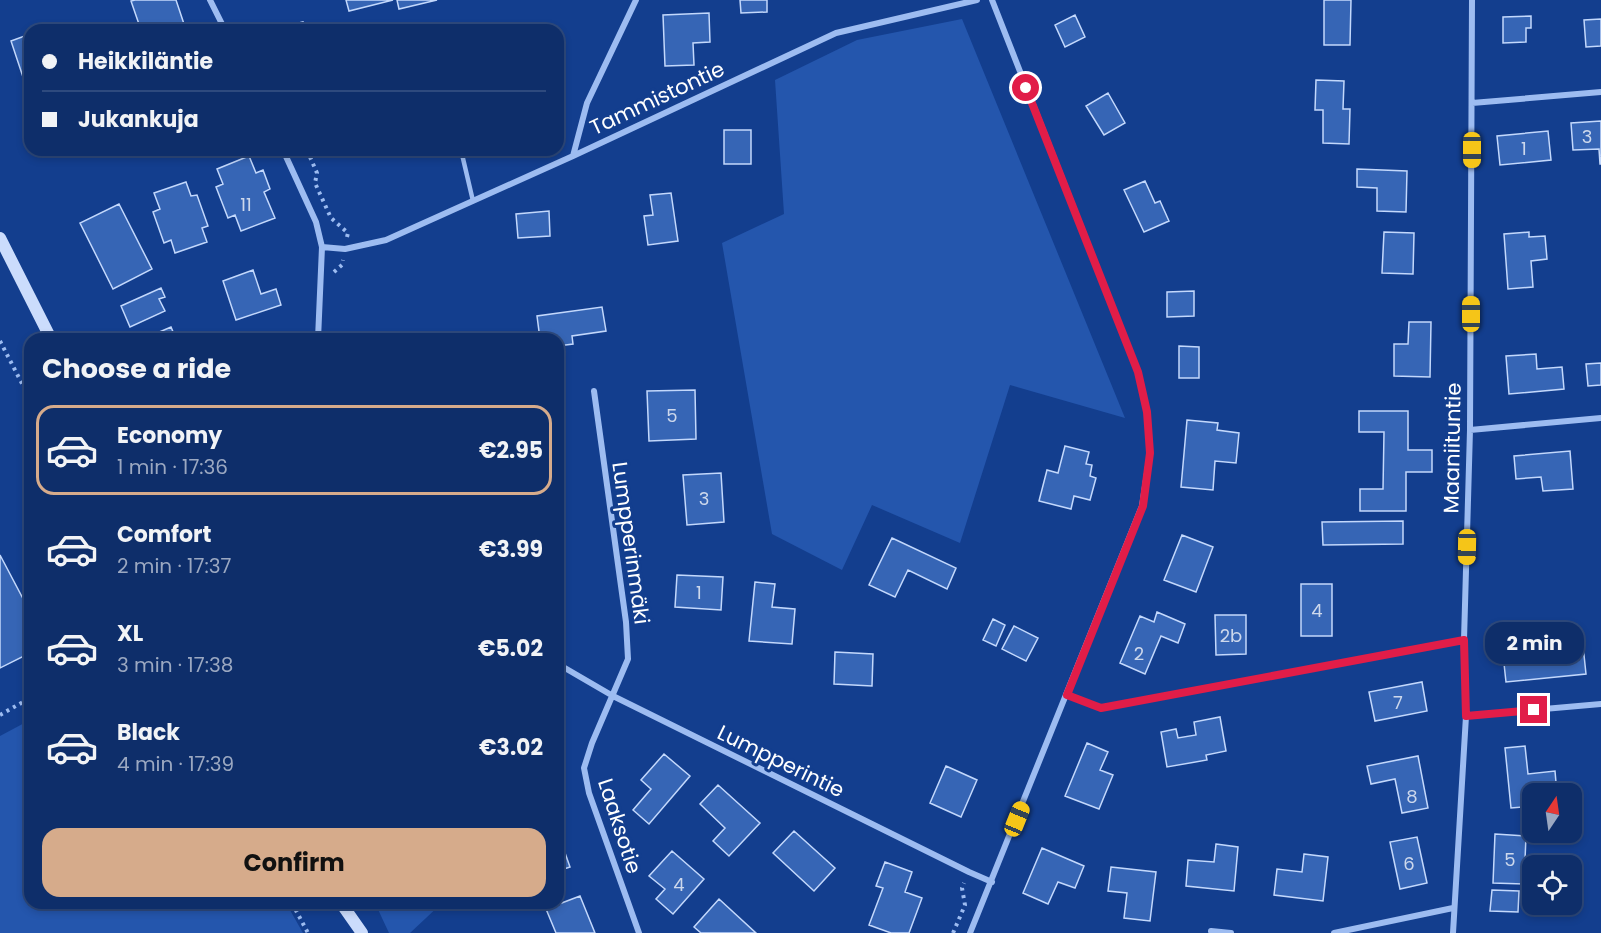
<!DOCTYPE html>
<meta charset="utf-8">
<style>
body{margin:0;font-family:Poppins,sans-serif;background:#173670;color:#f1f3f6;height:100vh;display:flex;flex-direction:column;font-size:22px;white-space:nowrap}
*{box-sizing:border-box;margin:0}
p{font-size:20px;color:#9ba8c1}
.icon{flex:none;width:33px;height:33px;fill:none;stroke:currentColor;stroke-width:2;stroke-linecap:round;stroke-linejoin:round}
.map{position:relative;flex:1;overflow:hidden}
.drawer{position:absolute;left:24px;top:333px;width:540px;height:576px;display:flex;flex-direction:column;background:#0e2e6a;border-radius:18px;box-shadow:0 3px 9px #0003,0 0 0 2px #2e4a7e}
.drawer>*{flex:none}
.top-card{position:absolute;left:24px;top:24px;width:540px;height:132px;border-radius:18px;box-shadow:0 3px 9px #0003,0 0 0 2px #2e4a7e;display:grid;align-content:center;height:132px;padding:0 18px;background:#0e2e6a}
.needle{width:39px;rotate:13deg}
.controls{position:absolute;left:1522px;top:783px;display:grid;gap:12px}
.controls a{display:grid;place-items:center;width:60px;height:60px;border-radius:12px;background:#0e2e6a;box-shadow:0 3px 9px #0003,0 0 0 2px #2e4a7e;font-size:30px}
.end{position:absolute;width:27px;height:27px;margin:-14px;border:8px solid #e11d48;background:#fff;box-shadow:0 0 0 3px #fff}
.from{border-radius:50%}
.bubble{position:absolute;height:42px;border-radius:18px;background:#0e2e6a;box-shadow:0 3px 9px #0003,0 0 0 2px #2e4a7e;font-size:20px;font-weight:700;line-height:42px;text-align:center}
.car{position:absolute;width:18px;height:36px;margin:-18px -9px;border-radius:8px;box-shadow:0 0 4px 2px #0007;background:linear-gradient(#f5c518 24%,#345 0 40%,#f5c518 0 76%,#345 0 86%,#f5c518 0)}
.top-card b{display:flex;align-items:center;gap:21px;height:57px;font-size:22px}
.top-card b+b{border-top:2px solid #2e4a7e}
.top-card i{width:15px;height:15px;background:#f1f3f6}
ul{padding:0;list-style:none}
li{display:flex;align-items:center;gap:18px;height:90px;margin:0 12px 9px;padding:0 6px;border:3px solid transparent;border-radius:18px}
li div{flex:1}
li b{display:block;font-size:22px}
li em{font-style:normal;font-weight:700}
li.current{border-color:#d6ab8b}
li>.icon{width:54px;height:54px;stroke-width:1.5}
h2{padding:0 18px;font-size:27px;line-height:72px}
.action{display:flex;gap:12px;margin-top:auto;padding:12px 18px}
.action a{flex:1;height:69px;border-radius:18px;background:#d6ab8b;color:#111;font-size:24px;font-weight:700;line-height:69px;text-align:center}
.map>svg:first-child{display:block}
</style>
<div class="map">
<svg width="1601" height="933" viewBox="0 0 1601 933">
<rect width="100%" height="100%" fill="#133e8e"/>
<path fill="#2456ad" d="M962,19L1125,418L1010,385L960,543L872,505L842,570L772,534L722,243L784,214L775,80L857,40Z
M30,720V903H286L303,933H0V736Z
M375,903H442L410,933H389Z"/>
<path fill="#3665b5" stroke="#c3d8fc" stroke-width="1.5" d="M135,0H176L186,30H141L131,1Z
M346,0H393L349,11Z
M397,0H437L399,9Z
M740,0H767V12L741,13Z
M1324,0H1351L1350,45H1324Z
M709,13L710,42L693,43L694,65L665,66L663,15Z
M1075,15L1085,37L1065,47L1055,25Z
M1531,16V28H1526V42L1503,43V17Z
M1601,19V46L1586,47L1584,20Z
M303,22L305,30H270Z
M30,34V98L11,41Z
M1316,80L1344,81L1343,109H1350L1349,144L1323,143V110H1315Z
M1108,93L1125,123L1104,135L1086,106Z
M1601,121V164H1600L1599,149L1573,150L1571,123Z
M724,130H751V164H724Z
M1548,131L1551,160L1500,165L1497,136Z
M249,156L256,173L263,170L270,189L264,192L275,218L241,231L235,215L228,218L216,187L223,184L217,169Z
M1357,169L1407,171L1406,212L1377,211V188L1357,187Z
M1145,181L1155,203L1160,201L1169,221L1144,232L1124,190Z
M186,182L191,196L197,195L208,226L202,228L207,242L175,253L171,240L164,243L153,212L160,209L154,193Z
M671,193L678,241L648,245L644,216L653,215L650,195Z
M119,204L152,269L113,289L80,223Z
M549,211L550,236L518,238L516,214Z
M1384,232L1414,233L1413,274L1382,273Z
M1529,232V237L1545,236L1547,259L1531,261L1533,287L1508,289L1504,234Z
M253,270L261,294L276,289L281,305L236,320L223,281Z
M161,288L165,297L159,299L165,311L130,327L121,306Z
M1194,291V316L1167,317V292Z
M602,307L606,331L572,336L573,344L558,346V339H540L537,316Z
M1409,322H1431L1430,377L1394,376V344H1408Z
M171,327L176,339H143Z
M1179,346L1199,347V378H1179Z
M1536,354L1537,369L1562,367L1564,389L1509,394L1506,356Z
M1601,363V385L1588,386L1586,364Z
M695,390L696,439L649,441L647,391Z
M1359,411H1408V450H1432V472H1406V511H1360V489H1383L1384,432H1359Z
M1187,420L1218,423L1217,430L1239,433L1236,463L1215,461L1213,490L1181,487Z
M1065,446L1089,452L1086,464L1092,465L1090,476L1096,478L1090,500L1074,496L1071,509L1039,501L1047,470L1058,473Z
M1570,451L1573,489L1543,491L1541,477L1516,479L1514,456Z
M721,473L724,522L687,525L683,475Z
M1403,521V544L1323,545L1322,522Z
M1182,535L1213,547L1196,592L1164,580Z
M892,538L956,568L947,589L908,570L895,597L869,585Z
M0,555L30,612V653L0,668Z
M677,575L723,577L721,610L675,607Z
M755,582L775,584L772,607L795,609L792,644L749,641Z
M1301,584H1332V636H1301Z
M1157,612L1185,624L1178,643L1161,636L1145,674L1120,663L1140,616L1154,622Z
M1215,615H1246V654L1216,655Z
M993,619L1005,625L996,646L983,640Z
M1014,626L1038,638L1026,661L1002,649Z
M1582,636L1586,674L1506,682L1502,645Z
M835,652L873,654L872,686L834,684Z
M1422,682L1427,711L1375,721L1369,692Z
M1220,717L1226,751L1206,755L1207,760L1167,767L1161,732L1176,729L1178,738L1196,735L1194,722Z
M1087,743L1108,752L1100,770L1113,775L1099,809L1065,796Z
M1525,746L1528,774L1555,771L1557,794H1533V806L1511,808L1505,748Z
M664,754L690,776L649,824L633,810L651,789L641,780Z
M1418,756L1428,808L1402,813L1395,779L1371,784L1367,766Z
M946,766L977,780L961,817L930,803Z
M718,785L760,823L729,856L713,841L725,828L700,804Z
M794,831L835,868L814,891L773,853Z
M558,833L570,867L558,871Z
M1495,834L1526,836L1524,884L1493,883Z
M1417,837L1427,883L1400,889L1390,842Z
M1216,844L1238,847L1234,891L1186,886L1188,860L1214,862Z
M1042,848L1084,866L1075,888L1058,882L1048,904L1023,893Z
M672,851L704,879L673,914L656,899L665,889L649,876Z
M1304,854L1328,857L1323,901L1274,895L1277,869L1302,872Z
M885,862L912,872L905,892L922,898L909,933H891L869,925L883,888L876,886Z
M1111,867L1156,872L1150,921L1124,918L1127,893L1108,891Z
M1492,890L1519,891L1518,912L1490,911Z
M580,896L595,933H556L546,909Z
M719,899L756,933H701L694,927Z"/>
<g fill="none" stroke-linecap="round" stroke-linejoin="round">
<path stroke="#9dbcf1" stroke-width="4" stroke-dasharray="3 4.5" stroke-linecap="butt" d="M307,150L317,173L315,183L331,218L348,233L347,237
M334,272L342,265L343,260
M0,341L30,399
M0,715L30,698
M292,903L308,933
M953,933L965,905L962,888L964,883"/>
<path stroke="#9dbcf1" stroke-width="4.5" d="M389,30C399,27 408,25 418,30
M461,150L473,201"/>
<path stroke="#9dbcf1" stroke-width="6" d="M210,0L225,30
M1472,103L1601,92
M283,150L316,222L322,247L318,339
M573,156L587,103L636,0
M322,247L345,249L386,240L573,156L836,33L977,0
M594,391L626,622L628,659L592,743L584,768L589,793L639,933
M1470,430L1601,418
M558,664L613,696L969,872L992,882
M1067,695L1101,708L1464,640
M1466,716L1601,704
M1211,931L1231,933
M970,933L1142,506L1150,453L1147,412L1138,372L992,0
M1334,933L1453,908
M1453,933L1466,716L1464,640L1470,430L1472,0"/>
<path stroke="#cbdcfc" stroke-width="12" d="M0,238L51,339
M341,903L362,933"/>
</g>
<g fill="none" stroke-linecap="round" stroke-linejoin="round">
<path stroke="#e11d48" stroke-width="8" d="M1026,88L1138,372L1147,412L1150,453L1143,506L1067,695L1101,708L1464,640L1466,716L1534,710"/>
</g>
<g text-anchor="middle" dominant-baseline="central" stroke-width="6" stroke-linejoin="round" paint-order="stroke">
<g font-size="18" fill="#cdd8ec">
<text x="1587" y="136">3</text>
<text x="1524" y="148">1</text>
<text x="246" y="204">11</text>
<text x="672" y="415">5</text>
<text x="704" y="498">3</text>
<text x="699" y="592">1</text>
<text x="1317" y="610">4</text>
<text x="1231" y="635">2b</text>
<text x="1139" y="653">2</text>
<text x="1398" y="702">7</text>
<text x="1412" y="796">8</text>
<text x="1510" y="859">5</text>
<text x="1409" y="863">6</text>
<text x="679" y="884">4</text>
</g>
<g font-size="21" fill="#fff" stroke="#133e8e">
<text transform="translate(657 98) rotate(-25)">Tammistontie</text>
<text transform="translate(1452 448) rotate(-89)">Maaniituntie</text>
<text transform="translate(631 543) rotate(82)">Lumpperinmäki</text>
<text transform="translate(781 761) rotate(26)">Lumpperintie</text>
<text transform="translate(620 826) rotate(72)">Laaksotie</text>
</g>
</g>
</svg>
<div class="controls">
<a><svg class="needle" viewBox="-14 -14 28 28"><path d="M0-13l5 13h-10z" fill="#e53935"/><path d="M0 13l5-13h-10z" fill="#9ba8c1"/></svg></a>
<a><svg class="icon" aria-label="locate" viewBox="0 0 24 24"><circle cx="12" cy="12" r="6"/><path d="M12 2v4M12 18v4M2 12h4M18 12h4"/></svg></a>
</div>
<i class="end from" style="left:1026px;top:88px"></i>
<i class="end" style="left:1534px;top:710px"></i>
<div class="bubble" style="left:1485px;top:622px;width:99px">2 min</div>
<i class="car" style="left:1472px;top:150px;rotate:180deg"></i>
<i class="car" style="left:1471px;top:314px;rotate:0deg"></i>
<i class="car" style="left:1467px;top:547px;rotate:181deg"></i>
<i class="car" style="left:1017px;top:819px;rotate:22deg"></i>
<div class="top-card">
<b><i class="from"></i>Heikkiläntie</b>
<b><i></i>Jukankuja</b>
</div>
<section class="drawer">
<h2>Choose a ride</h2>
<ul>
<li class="current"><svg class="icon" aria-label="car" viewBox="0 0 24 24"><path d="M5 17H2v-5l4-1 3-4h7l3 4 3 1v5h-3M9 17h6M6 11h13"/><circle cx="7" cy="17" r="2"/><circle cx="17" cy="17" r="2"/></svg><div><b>Economy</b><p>1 min · 17:36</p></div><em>€2.95</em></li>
<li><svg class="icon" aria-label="car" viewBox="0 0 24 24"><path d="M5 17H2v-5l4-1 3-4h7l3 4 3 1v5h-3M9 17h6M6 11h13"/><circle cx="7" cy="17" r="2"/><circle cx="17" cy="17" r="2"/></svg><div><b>Comfort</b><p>2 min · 17:37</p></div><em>€3.99</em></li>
<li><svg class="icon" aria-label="car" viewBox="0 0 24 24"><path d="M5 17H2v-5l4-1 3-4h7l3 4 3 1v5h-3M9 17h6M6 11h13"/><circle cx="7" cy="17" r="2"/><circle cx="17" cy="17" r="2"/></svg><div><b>XL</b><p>3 min · 17:38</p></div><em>€5.02</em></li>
<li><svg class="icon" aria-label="car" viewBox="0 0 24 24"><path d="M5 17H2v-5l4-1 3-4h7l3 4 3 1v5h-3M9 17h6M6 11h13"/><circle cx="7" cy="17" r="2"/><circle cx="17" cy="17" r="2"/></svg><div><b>Black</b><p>4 min · 17:39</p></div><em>€3.02</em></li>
</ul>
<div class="action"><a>Confirm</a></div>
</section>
</div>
